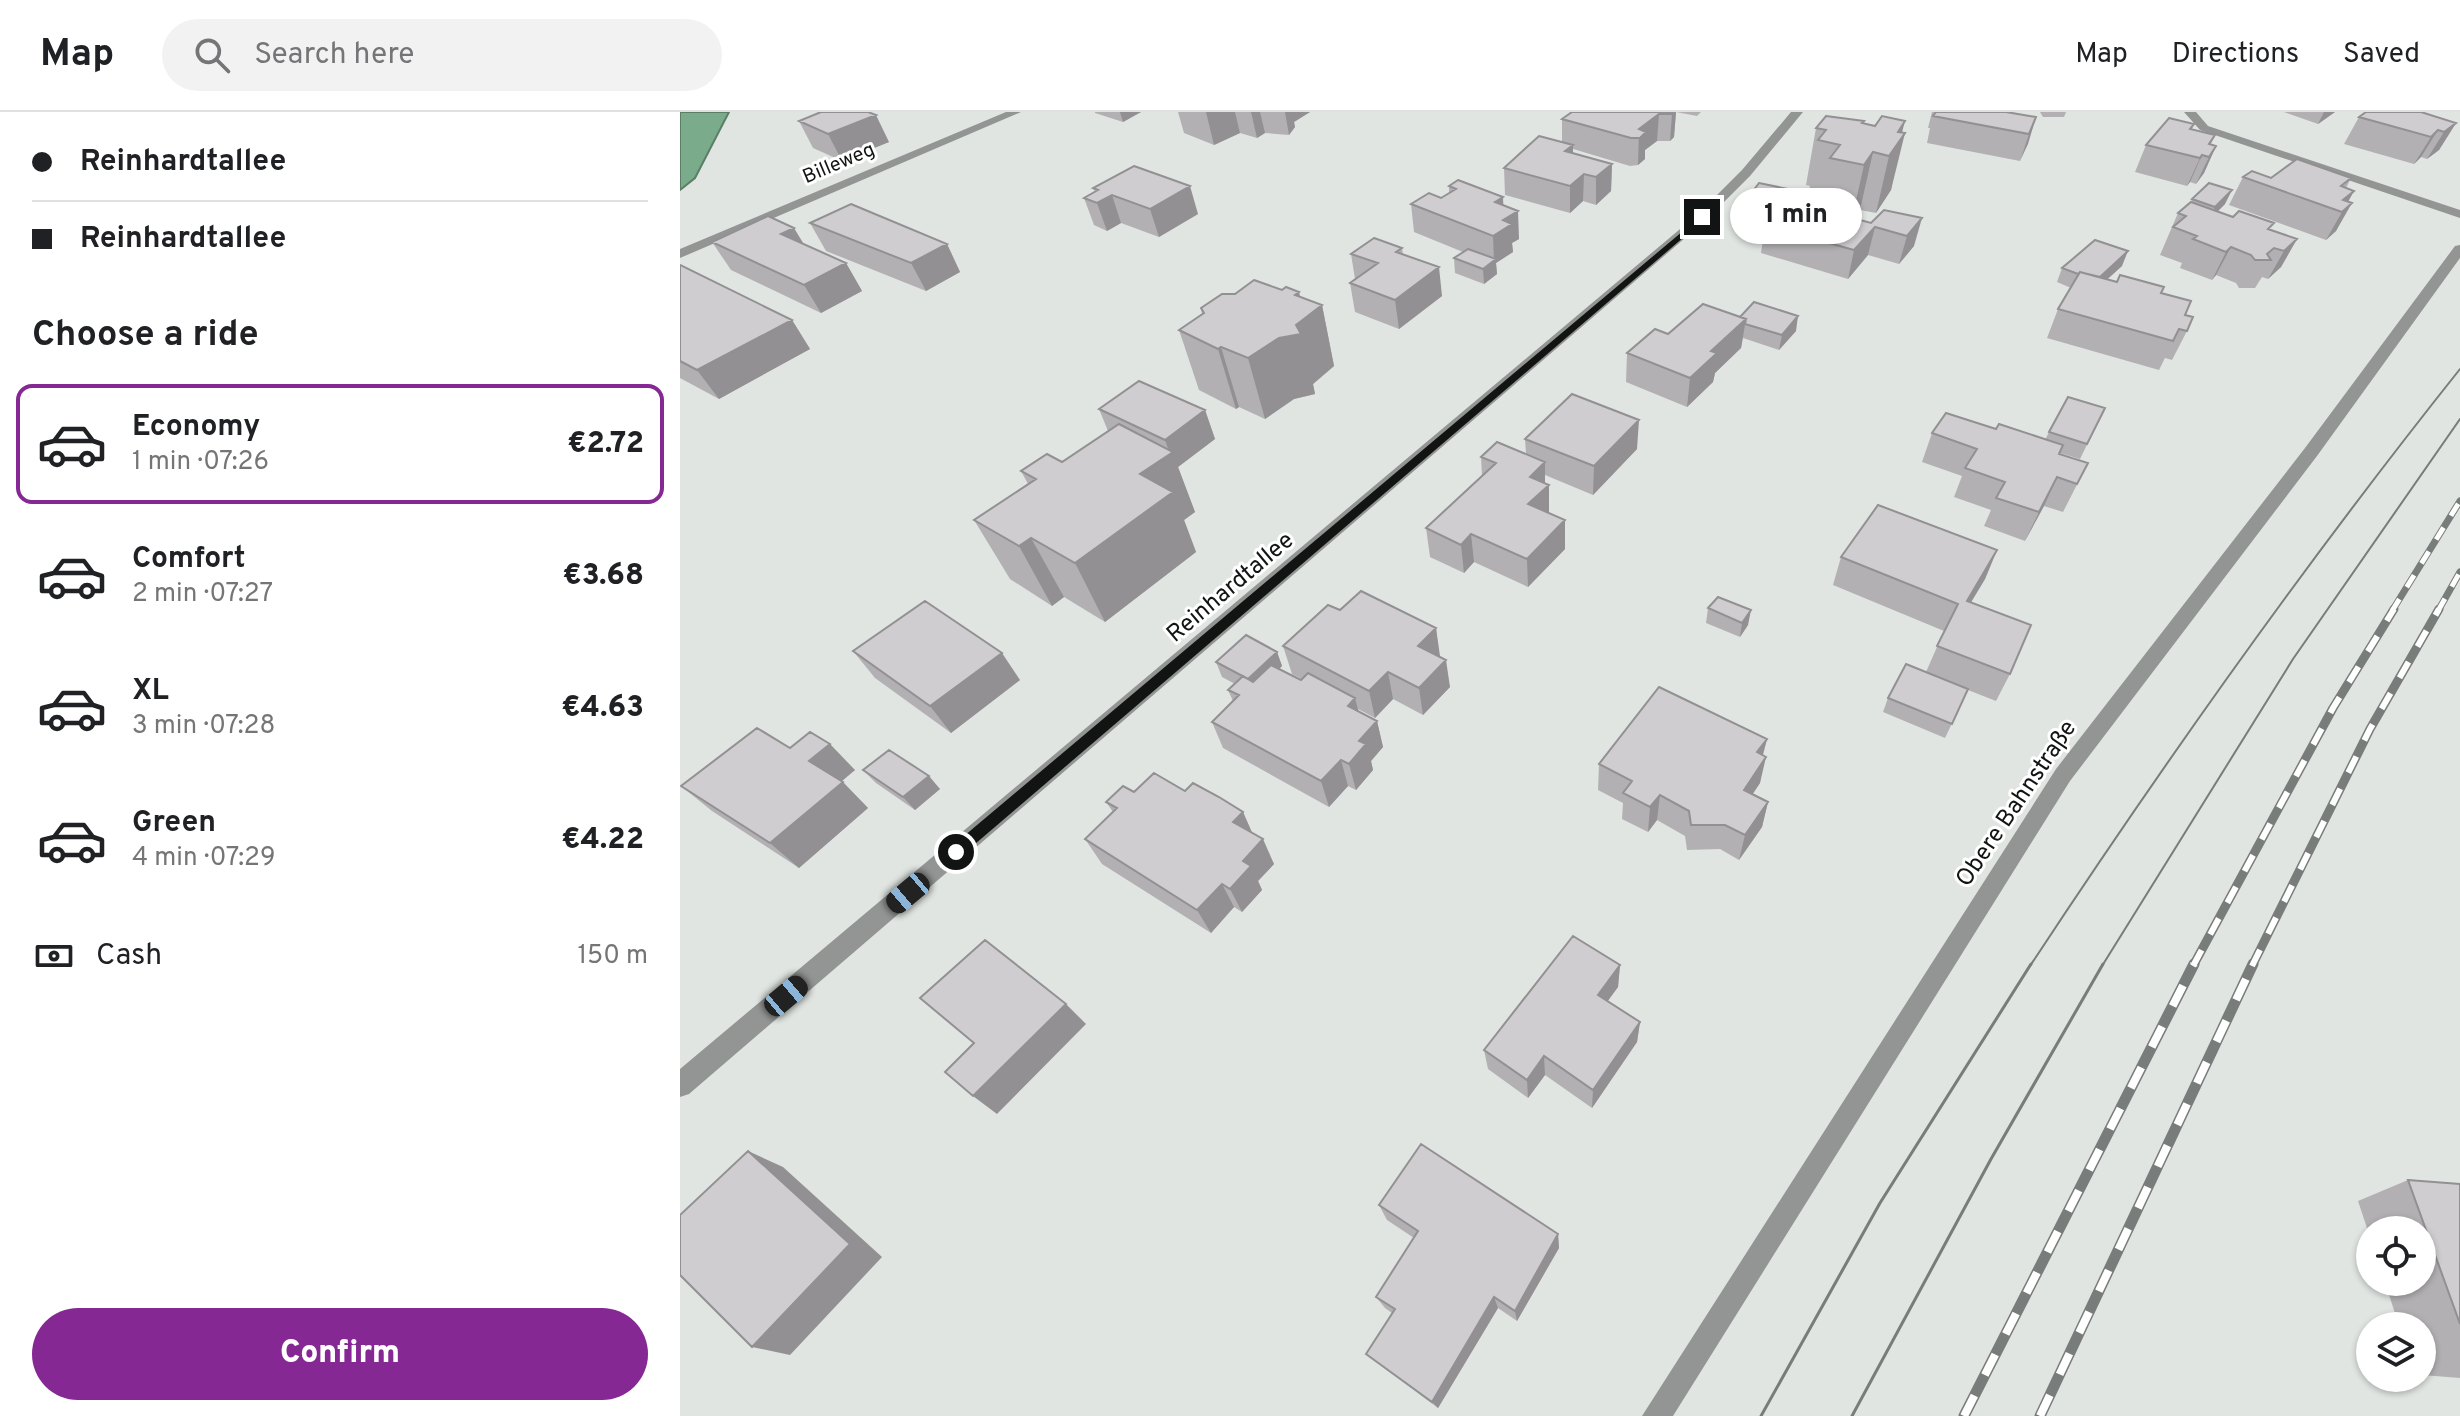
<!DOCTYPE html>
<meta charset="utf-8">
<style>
body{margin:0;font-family:Overpass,sans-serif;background:#f2f2f2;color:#202124;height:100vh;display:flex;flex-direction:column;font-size:30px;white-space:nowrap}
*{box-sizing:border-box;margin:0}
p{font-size:26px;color:#757577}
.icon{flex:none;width:44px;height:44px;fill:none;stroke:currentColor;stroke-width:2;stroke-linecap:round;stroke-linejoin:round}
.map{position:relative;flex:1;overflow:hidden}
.panel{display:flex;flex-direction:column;background:#fff;width:680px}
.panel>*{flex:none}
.guide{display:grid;align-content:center;height:176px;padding:0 32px;background:#fff}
.tools{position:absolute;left:1676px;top:1104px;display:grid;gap:16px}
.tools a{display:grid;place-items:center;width:80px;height:80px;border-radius:50%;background:#fff;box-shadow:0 2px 6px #0004;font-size:40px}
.end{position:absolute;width:36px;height:36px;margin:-18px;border:10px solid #121413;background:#fff;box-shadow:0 0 0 4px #fff}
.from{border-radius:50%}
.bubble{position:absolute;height:56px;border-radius:28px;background:#fff;box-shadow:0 2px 6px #0004;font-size:26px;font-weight:800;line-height:56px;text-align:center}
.car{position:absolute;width:24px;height:48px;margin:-24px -12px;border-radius:10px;box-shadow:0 0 6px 2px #0007;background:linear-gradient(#222 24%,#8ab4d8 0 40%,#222 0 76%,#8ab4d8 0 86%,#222 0)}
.guide b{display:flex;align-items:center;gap:28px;height:76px;font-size:30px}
.guide b+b{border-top:2px solid #e0e0e0}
.guide i{width:20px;height:20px;background:#202124}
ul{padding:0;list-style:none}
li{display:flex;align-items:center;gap:24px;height:120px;margin:0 16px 12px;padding:0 16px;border:4px solid transparent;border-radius:16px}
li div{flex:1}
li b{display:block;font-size:30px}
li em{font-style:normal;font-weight:800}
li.selected{border-color:#852894}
li>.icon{width:72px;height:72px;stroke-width:1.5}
h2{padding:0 32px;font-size:36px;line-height:96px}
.pay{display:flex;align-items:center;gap:20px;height:88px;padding:0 32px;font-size:30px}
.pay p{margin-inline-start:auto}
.primary-button{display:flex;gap:16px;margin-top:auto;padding:16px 32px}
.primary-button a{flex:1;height:92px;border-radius:48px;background:#852894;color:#fff;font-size:32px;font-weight:800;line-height:92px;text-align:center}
header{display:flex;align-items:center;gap:48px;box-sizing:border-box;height:112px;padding:0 40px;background:#fff;border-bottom:2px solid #e0e0e0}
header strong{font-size:38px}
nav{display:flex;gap:44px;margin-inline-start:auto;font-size:28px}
.search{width:560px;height:72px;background:#f2f2f2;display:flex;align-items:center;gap:20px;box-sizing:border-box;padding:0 28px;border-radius:44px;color:#757577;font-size:30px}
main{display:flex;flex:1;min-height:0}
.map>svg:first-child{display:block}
</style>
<header>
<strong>Map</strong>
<div class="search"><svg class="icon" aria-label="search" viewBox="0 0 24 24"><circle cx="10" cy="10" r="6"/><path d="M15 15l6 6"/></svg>Search here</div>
<nav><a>Map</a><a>Directions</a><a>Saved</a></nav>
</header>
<main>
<section class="panel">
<div class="guide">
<b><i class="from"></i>Reinhardtallee</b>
<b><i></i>Reinhardtallee</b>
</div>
<h2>Choose a ride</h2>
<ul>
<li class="selected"><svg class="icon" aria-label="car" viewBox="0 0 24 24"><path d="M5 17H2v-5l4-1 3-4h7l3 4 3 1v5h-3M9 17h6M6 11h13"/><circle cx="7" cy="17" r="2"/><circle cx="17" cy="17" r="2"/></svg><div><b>Economy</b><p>1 min · 07:26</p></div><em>€2.72</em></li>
<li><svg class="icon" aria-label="car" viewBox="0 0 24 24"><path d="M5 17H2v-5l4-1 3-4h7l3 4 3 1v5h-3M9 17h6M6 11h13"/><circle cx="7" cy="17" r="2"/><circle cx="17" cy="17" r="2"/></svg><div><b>Comfort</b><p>2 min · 07:27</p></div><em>€3.68</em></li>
<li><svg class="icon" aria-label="car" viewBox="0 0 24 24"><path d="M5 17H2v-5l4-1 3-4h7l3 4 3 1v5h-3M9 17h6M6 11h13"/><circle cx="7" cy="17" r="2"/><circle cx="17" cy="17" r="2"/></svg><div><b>XL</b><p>3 min · 07:28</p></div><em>€4.63</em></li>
<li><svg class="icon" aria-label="car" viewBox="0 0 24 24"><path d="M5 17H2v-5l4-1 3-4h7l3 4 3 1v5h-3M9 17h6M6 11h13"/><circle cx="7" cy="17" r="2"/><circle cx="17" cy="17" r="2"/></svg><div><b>Green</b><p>4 min · 07:29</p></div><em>€4.22</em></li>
</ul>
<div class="pay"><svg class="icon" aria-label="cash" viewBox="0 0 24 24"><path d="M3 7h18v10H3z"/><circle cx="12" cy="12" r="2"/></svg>Cash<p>150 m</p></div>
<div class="primary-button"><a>Confirm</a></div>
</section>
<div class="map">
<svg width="1780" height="1304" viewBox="0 0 1780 1304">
<rect width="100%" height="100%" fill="#e0e5e2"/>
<path fill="#7aab8a" stroke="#5b7e66" stroke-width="2" d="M0,0H49L15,66L0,78Z"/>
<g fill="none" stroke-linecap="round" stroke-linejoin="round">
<path fill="#939594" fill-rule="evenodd" d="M326,0H341L0,146V137Z
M1111,0H1123L1070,64L1026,108L9,982L0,985V957L1018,102L1062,58Z
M1504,0H1516L1528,14L1780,98V106L1520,18Z
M1780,133V146L1637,344L1390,669L993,1304H962L1376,657L1625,336L1775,134Z"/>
<path stroke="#787c7a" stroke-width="2" d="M1350,854C1485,649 1627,449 1780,257
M1422,854L1613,547L1780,307"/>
<path stroke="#787c7a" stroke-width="3" d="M1081,1304L1200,1091L1351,852
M1172,1304L1311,1047L1423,852"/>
<g stroke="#787c7a" stroke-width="7">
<path id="rail-far2" d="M1712,499L1780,389
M1758,499L1780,460"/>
</g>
<g stroke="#787c7a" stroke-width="9">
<path id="rail-far1" d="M1513,854L1653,596L1714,497
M1572,854L1690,617L1759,497"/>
</g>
<g stroke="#787c7a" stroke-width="11">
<path id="rail" d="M1284,1304L1514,852
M1360,1304L1573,852"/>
</g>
<use href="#rail-far2" stroke="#fff" stroke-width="5" stroke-dasharray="14" stroke-linecap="butt"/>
<use href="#rail-far1" stroke="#fff" stroke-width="6" stroke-dasharray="18" stroke-linecap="butt"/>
<use href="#rail" stroke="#fff" stroke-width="8" stroke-dasharray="23" stroke-linecap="butt"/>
</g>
<path fill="#b3b0b4" d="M415,0H461L443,10L415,1Z
M498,0H630L614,10L615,15L609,23L585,21L577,26L560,21L534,33L504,21Z
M892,0H996L994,25L990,29H977L965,38V47L958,53L950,54L893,37V41L932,52L931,79L916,93L903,89L890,101L825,83L824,56L882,30V7Z
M996,0H1021L1017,4Z
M1252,0H1326L1356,5L1340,49L1247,31L1250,16H1248Z
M1360,0H1386L1384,5H1363Z
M1604,0H1655L1638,12Z
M1743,1L1776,11L1759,38L1747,47L1741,45L1734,52L1664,32L1679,5Z
M119,9L209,30L162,49L133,36Z
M1184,12L1222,20L1211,78L1196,101L1180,98L1174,107L1191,111L1204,98L1234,134L1219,152L1188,143L1168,167L1081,141L1085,113L1099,99L1071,93L1073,79L1122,80L1120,92L1140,97L1142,89L1127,86L1130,74L1126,73L1136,16Z
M1514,12L1512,17L1535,23L1531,32L1536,34L1524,61L1516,72L1510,70L1507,74L1455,60L1466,33Z
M1563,65L1671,66L1666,76L1674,79L1668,90L1656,119L1646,128L1549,93Z
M769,74L823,93L839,127L832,131L833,140L816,151L817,162L804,172L775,161L774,146L783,140L734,120L731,92L761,86L769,81Z
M413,76L518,102L479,125L441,111L427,119L414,113L404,86L415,80Z
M1512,87L1545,92L1537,100L1617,127L1601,155L1588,167L1582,165L1575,176H1559L1556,171L1536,163L1532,168L1500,156L1502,151L1480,143L1498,101L1511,90Z
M130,111L267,132L280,160L246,179L146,139Z
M32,130L124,132L166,151L182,179L141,201L51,158Z
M722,136L723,142L762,184L719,217L675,200L670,171L675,167L671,142Z
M0,153L112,208L130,237L39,287L0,266Z
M1442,154L1427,167L1481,181L1505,203L1507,219L1492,248L1485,246L1479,258L1367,226L1378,197L1391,176L1377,170L1382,156Z
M602,178L642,193L654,254L633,272L635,282L614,287L585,307L559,295L556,297L519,278L499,218L522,202L521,196L555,182Z
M1060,205L1116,219L1099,238L1063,226L1061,236L1035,261L1033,270L1007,295L946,270L947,241L988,222Z
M1425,296L1400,347L1380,341L1379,342L1408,351L1383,400L1364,394L1345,429L1304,414L1311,398L1274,385L1282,364L1242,350L1252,321L1365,328L1369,320Z
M419,297L525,298L535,327L498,355L515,400L504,408L516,440L425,510L384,485L372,494L330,467L294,408L348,372L341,359L382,350L428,319Z
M845,327L957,337L913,383L865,363V371L869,373V401L885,437L848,475L794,450L784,461L750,445L746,416L802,364L801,345L846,342Z
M1317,438L1305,467L1291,490L1330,562L1316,589L1288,578L1265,626L1203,600L1208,586L1246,560L1264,519L1153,473L1161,445Z
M1028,496L1068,513L1060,525L1026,511Z
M660,498L756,516L759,545L770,575L743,603L713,587L695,606L678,597L679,600L697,609L703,635L691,649L693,658L676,678L668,674L649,695L543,636L532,610L553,589L548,578L555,572L542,565L536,550L597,540L602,554L599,557L621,568L622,567L612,562L603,534Z
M173,539L340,568L271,621L195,566Z
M1087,627L1083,643L1080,671L1073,682L1088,690L1082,715L1059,748L1040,737L1007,738L1005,724L977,708L968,720L942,707L943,691L918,678L919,652Z
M110,636L175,658L161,669L188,696L119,756L32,699L1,674Z
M183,658L260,677L235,698L196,671Z
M505,679L563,700L572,721L594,752L578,769L582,778L562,800L554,795L531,821L422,752L405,727L433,700L426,690L454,680Z
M940,853L938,875L927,889L960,910L957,930L912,996L865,963L848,986L808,957L804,938Z
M1728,1068L1780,1072V1266L1742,1263V1214H1719L1705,1170H1742V1118H1690V1125L1678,1089Z
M699,1093L878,1122L879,1136L837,1209L818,1196L758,1296L686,1242L712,1201L705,1196L696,1185L734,1126L707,1108Z"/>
<path fill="#929092" d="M440,0H461L443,10Z
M526,0H555L560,21L534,33Z
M571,0H580L585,21L577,26Z
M605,0H630L614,10L615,15L609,23Z
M994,0H996L994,25L990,29L992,2Z
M1644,0H1655L1638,12Z
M979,2L977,29L965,38V47L958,53L959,17Z
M196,3L209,30L162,49L148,22Z
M1356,5L1348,32L1340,49L1349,22Z
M1225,9L1220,28L1225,21L1211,78L1196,101L1209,44L1218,20Z
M1776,11L1759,38L1747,47L1764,20Z
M1758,18L1741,45L1734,52L1751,25Z
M893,33V60L885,39Z
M1536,34L1524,61L1516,72L1529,45Z
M1193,40L1180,98L1171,111L1184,53Z
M1522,43L1510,70L1507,74L1520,46Z
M932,52L931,79L916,93V65Z
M904,62L903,89L890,101V74Z
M510,74L518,102L479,125L470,97Z
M1552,78L1545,92L1528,109L1535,95Z
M1674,79L1662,100L1663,88Z
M432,83L441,111L427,119L417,91Z
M823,85L824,108L838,99L839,127L832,131L833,140L816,151L817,162L804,172L803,157L814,149L813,124L815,90Z
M1672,91L1656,119L1646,128L1662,100Z
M1242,106L1234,134L1219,152L1227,124Z
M1195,115L1188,143L1168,167L1174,138Z
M114,116L131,144L101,122Z
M1617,127L1601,155L1588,167L1604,139Z
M267,132L280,160L246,179L231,151Z
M1551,135L1536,163L1532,168L1546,140Z
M1448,139L1442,154L1410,183L1416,168Z
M166,151L182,179L141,201L124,173Z
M759,155L762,184L719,217L715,188Z
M619,180L625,207L642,193L654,254L633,272L635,282L614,287L585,307L568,246L616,213L615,183Z
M1118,204L1116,219L1099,238L1102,223Z
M1066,207L1061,236L1035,261L1033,270L1007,295L1010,266L1031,239Z
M112,208L130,237L39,287L17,258Z
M541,235L559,295L556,297L538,237Z
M525,298L535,327L498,355L515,400L504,408L516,440L425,510L395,451L460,362L490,342L485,328Z
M959,308L957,337L913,383L914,354Z
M865,350V376L869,373V401L848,392L850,365Z
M1377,365L1364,394L1345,429L1359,400Z
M885,408V437L848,475L847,447Z
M791,422L794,450L784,461L781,433Z
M351,426L384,485L372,494L339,434Z
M1317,438L1305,467L1275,517L1287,489Z
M1071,498L1068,513L1060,525L1062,511Z
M756,516L760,544L743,562L738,534Z
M597,540L602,554L573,582L568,568Z
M322,541L340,568L271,621L250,594Z
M766,548L770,575L743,603L739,576Z
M708,560L713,587L695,606L689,579Z
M675,586L682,613L668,594Z
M697,609L703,635L691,649L693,658L676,678L669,652L679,629Z
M1087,627L1080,653L1077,640Z
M150,632L175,658L155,675L129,649Z
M1086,645L1080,671L1058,703L1064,678Z
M661,648L668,674L649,695L641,669Z
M249,664L260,677L235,698L223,685Z
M163,670L188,696L119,756L90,731Z
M980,683L977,708L968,720L970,695Z
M1088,690L1082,715L1059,748L1065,723Z
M563,700L574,725L553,710Z
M583,727L594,752L578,769L582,778L562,800L550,777L563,749Z
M542,772L554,795L531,821L517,798Z
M940,853L938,875L917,904L918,883Z
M386,892L406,912L317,1002L293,984Z
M960,910L957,930L912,996L913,978Z
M864,944L865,963L848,986L847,968Z
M68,1039L103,1055L202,1145L110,1243L72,1235Z
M878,1122L879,1136L837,1209L835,1199Z
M814,1185L818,1196L758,1296L752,1290Z"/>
<path fill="#d0cdd1" stroke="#929092" stroke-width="2" d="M141,0H188L196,3L148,22L119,9Z
M892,0H994L992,2H979L959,17L966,20L960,26H951L882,7Z
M1256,0H1326L1356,5L1349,22L1253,4Z
M1686,0H1741L1776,11L1764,20L1758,18L1751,25L1679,5Z
M1146,4L1184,9L1182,11L1195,14L1202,4L1225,9L1218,20L1225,21L1209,44L1193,40L1184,53L1150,46L1160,33L1138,28L1146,18L1136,16Z
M1489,6L1514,12L1510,17L1535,23L1529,32L1536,34L1529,45L1522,43L1520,46L1466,33Z
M859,24L893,33L885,39L932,52L916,65L904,62L890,74L824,56Z
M1617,47L1671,66L1661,74L1674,79L1663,88L1672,91L1662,100L1563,65L1572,59L1591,66Z
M454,54L510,74L470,97L432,83L417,91L404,86L418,78L413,76Z
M778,68L823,85L815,90L838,99L823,108L832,112L813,124L731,92L749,81L761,86L776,77L769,74Z
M1079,71L1122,80L1116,88L1073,79Z
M1529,71L1552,78L1535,95L1512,87Z
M1109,89L1191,111L1204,98L1242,106L1227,124L1195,115L1174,138L1085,113Z
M1511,90L1553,105L1559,99L1594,111L1588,117L1617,127L1604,139L1594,136L1587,142L1591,148H1575L1571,143L1551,135L1546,140L1513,127L1517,124L1493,115L1506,104L1498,101Z
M171,92L267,132L231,151L130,111Z
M88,104L114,116L101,122L166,151L124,173L32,130Z
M694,126L722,136L716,140L759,155L715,188L670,171L698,151L671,142Z
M1415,128L1448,139L1420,165L1400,160L1398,162L1382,156Z
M788,137L816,147L803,157L774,146Z
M0,153L112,208L17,258L0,249Z
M1400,160L1437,170L1440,163L1484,175L1481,181L1511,189L1505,203L1513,205L1507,219L1499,217L1493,229L1378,197Z
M574,168L602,178L606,175L619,180L615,183L642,193L616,213L621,222L599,226L568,246L541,235L538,237L499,218L524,201L521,196L542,182H555Z
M1074,190L1118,204L1102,223L1065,212L1066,207L1060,205Z
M1023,192L1066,207L1031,239L1037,241L1010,266L947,241L975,217L988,222Z
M459,269L525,298L485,328L419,297Z
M892,282L959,308L914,354L845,327Z
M1388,285L1425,296L1407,332L1369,320Z
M1266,301L1316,317L1319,312L1383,333L1379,342L1408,351L1397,372L1377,365L1359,400L1316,386L1325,370L1285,356L1297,337L1252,321Z
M439,312L493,340L460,362L493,380L395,451L351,426L339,434L294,408L356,367L341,359L367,342L382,350Z
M817,330L865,350L850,365L869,373L848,392L885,408L847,447L791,422L781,433L746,416L816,351L801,345Z
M1198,393L1317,438L1287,489L1351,513L1330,562L1257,534L1278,492L1161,445Z
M681,479L756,516L738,534L766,548L739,576L708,560L689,579L603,534L648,493L660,498Z
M1038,485L1071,498L1062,511L1028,496Z
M245,489L322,541L250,594L173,539Z
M566,523L597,540L568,567L536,550Z
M1226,552L1288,577L1272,612L1208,586Z
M591,553L621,568L628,561L675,586L668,594L697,609L679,629L686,632L669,652L661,648L641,669L532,610L559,583L548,578L563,564L573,570Z
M979,575L1087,627L1077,640L1086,645L1064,678L1088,690L1065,723L1045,713H1011L1009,699L980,683L970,695L943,681L952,669L919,652Z
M77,616L110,636L130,620L150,632L129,649L163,670L90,731L1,674Z
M209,638L249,664L223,685L183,658Z
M474,661L505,679L513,671L539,685L563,700L553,710L583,727L563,749L571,754L550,777L542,772L517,798L405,727L437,696L426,690L443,674L454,680Z
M893,824L940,853L918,883L960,910L913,978L864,944L847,968L804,938Z
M305,828L386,892L293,984L265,960L294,931L240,886Z
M741,1032L878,1122L835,1199L814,1185L752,1290L686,1242L715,1197L696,1185L738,1119L699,1093Z
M68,1039L170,1132L72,1235L0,1163V1103Z
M1728,1068L1780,1072V1212Z"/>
<path fill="#121413" d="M1022,103L1025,107L281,744H271V735Z"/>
<g text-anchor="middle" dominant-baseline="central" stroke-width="6" stroke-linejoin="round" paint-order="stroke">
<g font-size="20" fill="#121413" stroke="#fff">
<text transform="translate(159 52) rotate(-23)">Billeweg</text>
</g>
<g font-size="24" fill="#121413" stroke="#fff">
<text transform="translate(551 476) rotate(-40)">Reinhardtallee</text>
<text transform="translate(1337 692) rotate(-56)">Obere Bahnstraße</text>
</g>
</g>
</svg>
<div class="tools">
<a><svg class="icon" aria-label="locate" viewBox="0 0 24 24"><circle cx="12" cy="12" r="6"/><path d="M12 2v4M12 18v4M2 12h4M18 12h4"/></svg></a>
<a><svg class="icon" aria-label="layers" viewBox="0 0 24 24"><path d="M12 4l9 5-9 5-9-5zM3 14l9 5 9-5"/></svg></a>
</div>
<i class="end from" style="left:276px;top:740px"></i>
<i class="end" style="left:1022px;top:105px"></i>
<div class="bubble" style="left:1050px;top:76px;width:132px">1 min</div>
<i class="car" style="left:228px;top:781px;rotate:230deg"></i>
<i class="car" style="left:106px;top:884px;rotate:50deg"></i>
</div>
</main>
